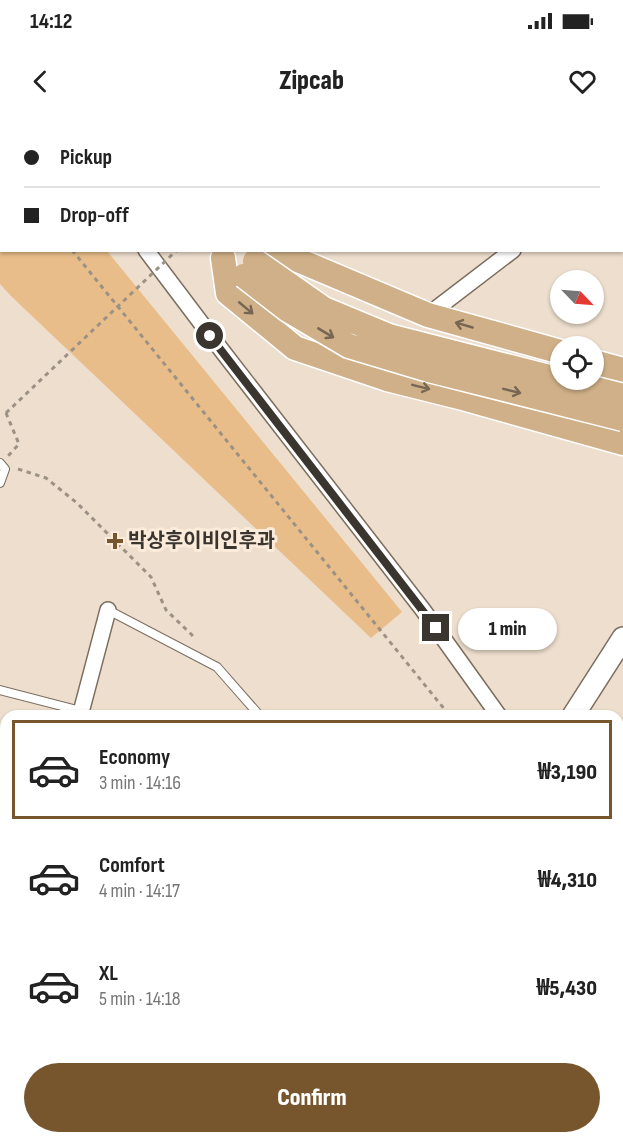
<!DOCTYPE html>
<meta charset="utf-8">
<style>
body{margin:0;font-family:"Sofia Sans Condensed","Noto Sans KR",sans-serif;background:#f2f2f2;color:#222;height:100vh;display:flex;flex-direction:column;font-size:22px;white-space:nowrap}
*{box-sizing:border-box;margin:0}
p{font-size:20px;color:#767676}
.icon{flex:none;width:33px;height:33px;fill:none;stroke:currentColor;stroke-width:2;stroke-linecap:round;stroke-linejoin:round}
.map{position:relative;flex:1;overflow:hidden}
.side{position:absolute;left:0px;top:590px;width:624px;height:434px;display:flex;flex-direction:column;background:#fff;border-radius:18px 18px 0 0;box-shadow:0 2px 4px #0004}
.side>*{flex:none}
.guide{position:absolute;left:0px;top:0px;width:624px;height:132px;box-shadow:0 2px 4px #0004;display:grid;align-content:center;height:132px;padding:0 24px;background:#fff}
.needle{width:39px;rotate:115deg}
.fabs{position:absolute;left:550px;top:150px;display:grid;gap:12px}
.fabs a{display:grid;place-items:center;width:54px;height:54px;border-radius:50%;background:#fff;box-shadow:0 2px 4px #0004;font-size:30px}
.end{position:absolute;width:27px;height:27px;margin:-14px;border:8px solid #3b352f;background:#fff;box-shadow:0 0 0 3px #fff}
.from{border-radius:50%}
.bubble{position:absolute;height:42px;border-radius:21px;background:#fff;box-shadow:0 2px 4px #0004;font-size:20px;font-weight:800;line-height:42px;text-align:center}
.guide b{display:flex;align-items:center;gap:21px;height:57px;font-size:22px}
.guide b+b{border-top:2px solid #e0e0e0}
.guide i{width:15px;height:15px;background:#222}
ul{padding:10px 0 0;list-style:none}
li{display:flex;align-items:center;gap:18px;height:99px;margin:0 12px 9px;padding:0 12px;border:3px solid transparent;border-radius:0px}
li div{flex:1}
li b{display:block;font-size:22px}
li em{font-style:normal;font-weight:800}
li.current{border-color:#77562d}
li>.icon{width:54px;height:54px;stroke-width:1.5}
.button{display:flex;gap:12px;margin-top:auto;padding:12px 24px}
.button a{flex:1;height:69px;border-radius:36px;background:#77562d;color:#fff;font-size:24px;font-weight:800;line-height:69px;text-align:center}
.status{display:flex;justify-content:space-between;align-items:center;height:42px;padding:0 30px;background:#fff;direction:ltr}
.status svg{height:16px;fill:currentColor}
header{display:flex;justify-content:space-between;align-items:center;height:78px;padding:0 24px;background:#fff;font-size:27px;font-weight:800}
.map>svg:first-child{display:block}
</style>
<div class="status"><b>14:12</b><svg viewBox="0 0 49 12"><path d="M0 12V9h3v3zM5 12V6h3v6zM10 12V3h3v9zM15 12V0h3v12zM26 1h20v11H26zM47 4h2v5h-2z"/></svg></div>
<header><svg class="icon" aria-label="back" viewBox="0 0 24 24"><path d="M15 5l-7 7 7 7"/></svg>Zipcab<svg class="icon" aria-label="heart" viewBox="0 0 24 24"><path d="M12 20l-8-8c-3-5 5-10 8-4 3-6 11-1 8 4z"/></svg></header>
<div class="map">
<svg width="623" height="1022" viewBox="0 0 623 1022">
<rect width="100%" height="100%" fill="#eddecd"/>
<path fill="#e8bd89" d="M0,0H11L12,1L2,2V130L107,131L402,492L371,518L11,176L0,164Z"/>
<g fill="none" stroke-linecap="round" stroke-linejoin="round">
<g stroke="#7b6e5f" stroke-width="10">
<path id="service" d="M0,343L5,349L0,363
M108,490L217,547L260,596
M0,570L81,591"/>
</g>
<g stroke="#7b6e5f" stroke-width="18">
<path id="minor" d="M147,2L148,0
M332,2L334,0
M146,130L223,232L423,490L499,596
M428,195L513,130
M80,596L108,490
M618,655L623,660
M618,860L623,866
M400,1017L408,1022
M36,1022L40,1017
M547,1022L548,1017"/>
</g>
<g stroke="#7b6e5f" stroke-width="24">
<path id="secondary" d="M573,596L623,518
M0,806L6,812
M199,1017L203,1022
M260,1022L263,1017"/>
</g>
<g stroke="#fff" stroke-width="27">
<path id="primary" d="M83,0L84,2
M124,0L125,2
M606,0V2
M622,69L623,71
M274,130L428,195L561,232
M223,138L228,173L295,228L387,259L459,277L623,323
M594,242L623,250
M597,243L604,284L598,288"/>
</g>
<path stroke="#9c9185" stroke-width="3" stroke-dasharray="4.5 4.5" stroke-linecap="butt" d="M13,0V2
M72,130L450,596
M6,293L19,324L8,336
M18,349L46,358L77,383L151,457L166,490L192,515L195,520
M618,795L623,801"/>
<use href="#service" stroke="#fff" stroke-width="8"/>
<use href="#minor" stroke="#fff" stroke-width="15"/>
<use href="#secondary" stroke="#fff" stroke-width="21"/>
<use href="#primary" stroke="#cfb088" stroke-width="24"/>
<g stroke="#fff" stroke-width="27" stroke-linecap="butt">
<path id="primary-bridge" d="M255,141L324,189L389,216L623,276
M244,156L288,190L349,226L429,250L623,299"/>
</g>
<path stroke="#9c9185" stroke-width="3" stroke-dasharray="4.5 4.5" stroke-linecap="butt" d="M6,293L177,130"/>
<use href="#primary-bridge" stroke="#cfb088" stroke-width="24"/>
</g>
<defs><path id="oneway-shaft" d="M-6 0H5M1.5-3L5.5 0L1.5 3" fill="none" stroke-width="1.6" stroke-linecap="round" stroke-linejoin="round" transform="scale(1.5)"/></defs>
<g stroke="#766653">
<use href="#oneway-shaft" transform="translate(246 188) rotate(40)"/>
<use href="#oneway-shaft" transform="translate(464 205) rotate(-164)"/>
<use href="#oneway-shaft" transform="translate(326 213) rotate(31)"/>
<use href="#oneway-shaft" transform="translate(421 267) rotate(14)"/>
<use href="#oneway-shaft" transform="translate(512 271) rotate(14)"/>
</g>
<g fill="none" stroke-linecap="round" stroke-linejoin="round">
<path stroke="#3b352f" stroke-width="8" d="M210,216L436,508"/>
</g>
<path fill="#77562d" stroke="#faebda" stroke-width="2" d="M112 412h6v6h6v6h-6v6h-6v-6h-6v-6h6z"/>
<g text-anchor="middle" dominant-baseline="central" stroke-width="6" stroke-linejoin="round" paint-order="stroke">
<g font-size="20" font-weight="bold" fill="#3b352f" stroke="#faebda" text-anchor="start">
<text x="128" y="421">박상후이비인후과</text>
</g>
</g>
</svg>
<div class="fabs">
<a><svg class="needle" viewBox="-14 -14 28 28"><path d="M0-13l5 13h-10z" fill="#e53935"/><path d="M0 13l5-13h-10z" fill="#767676"/></svg></a>
<a><svg class="icon" aria-label="locate" viewBox="0 0 24 24"><circle cx="12" cy="12" r="6"/><path d="M12 2v4M12 18v4M2 12h4M18 12h4"/></svg></a>
</div>
<i class="end from" style="left:210px;top:216px"></i>
<i class="end" style="left:436px;top:508px"></i>
<div class="bubble" style="left:458px;top:488px;width:99px">1 min</div>
<div class="guide">
<b><i class="from"></i>Pickup</b>
<b><i></i>Drop-off</b>
</div>
<section class="side">
<ul>
<li class="current"><svg class="icon" aria-label="car" viewBox="0 0 24 24"><path d="M5 17H2v-5l4-1 3-4h7l3 4 3 1v5h-3M9 17h6M6 11h13"/><circle cx="7" cy="17" r="2"/><circle cx="17" cy="17" r="2"/></svg><div><b>Economy</b><p>3 min · 14:16</p></div><em>₩3,190</em></li>
<li><svg class="icon" aria-label="car" viewBox="0 0 24 24"><path d="M5 17H2v-5l4-1 3-4h7l3 4 3 1v5h-3M9 17h6M6 11h13"/><circle cx="7" cy="17" r="2"/><circle cx="17" cy="17" r="2"/></svg><div><b>Comfort</b><p>4 min · 14:17</p></div><em>₩4,310</em></li>
<li><svg class="icon" aria-label="car" viewBox="0 0 24 24"><path d="M5 17H2v-5l4-1 3-4h7l3 4 3 1v5h-3M9 17h6M6 11h13"/><circle cx="7" cy="17" r="2"/><circle cx="17" cy="17" r="2"/></svg><div><b>XL</b><p>5 min · 14:18</p></div><em>₩5,430</em></li>
</ul>
<div class="button"><a>Confirm</a></div>
</section>
</div>
